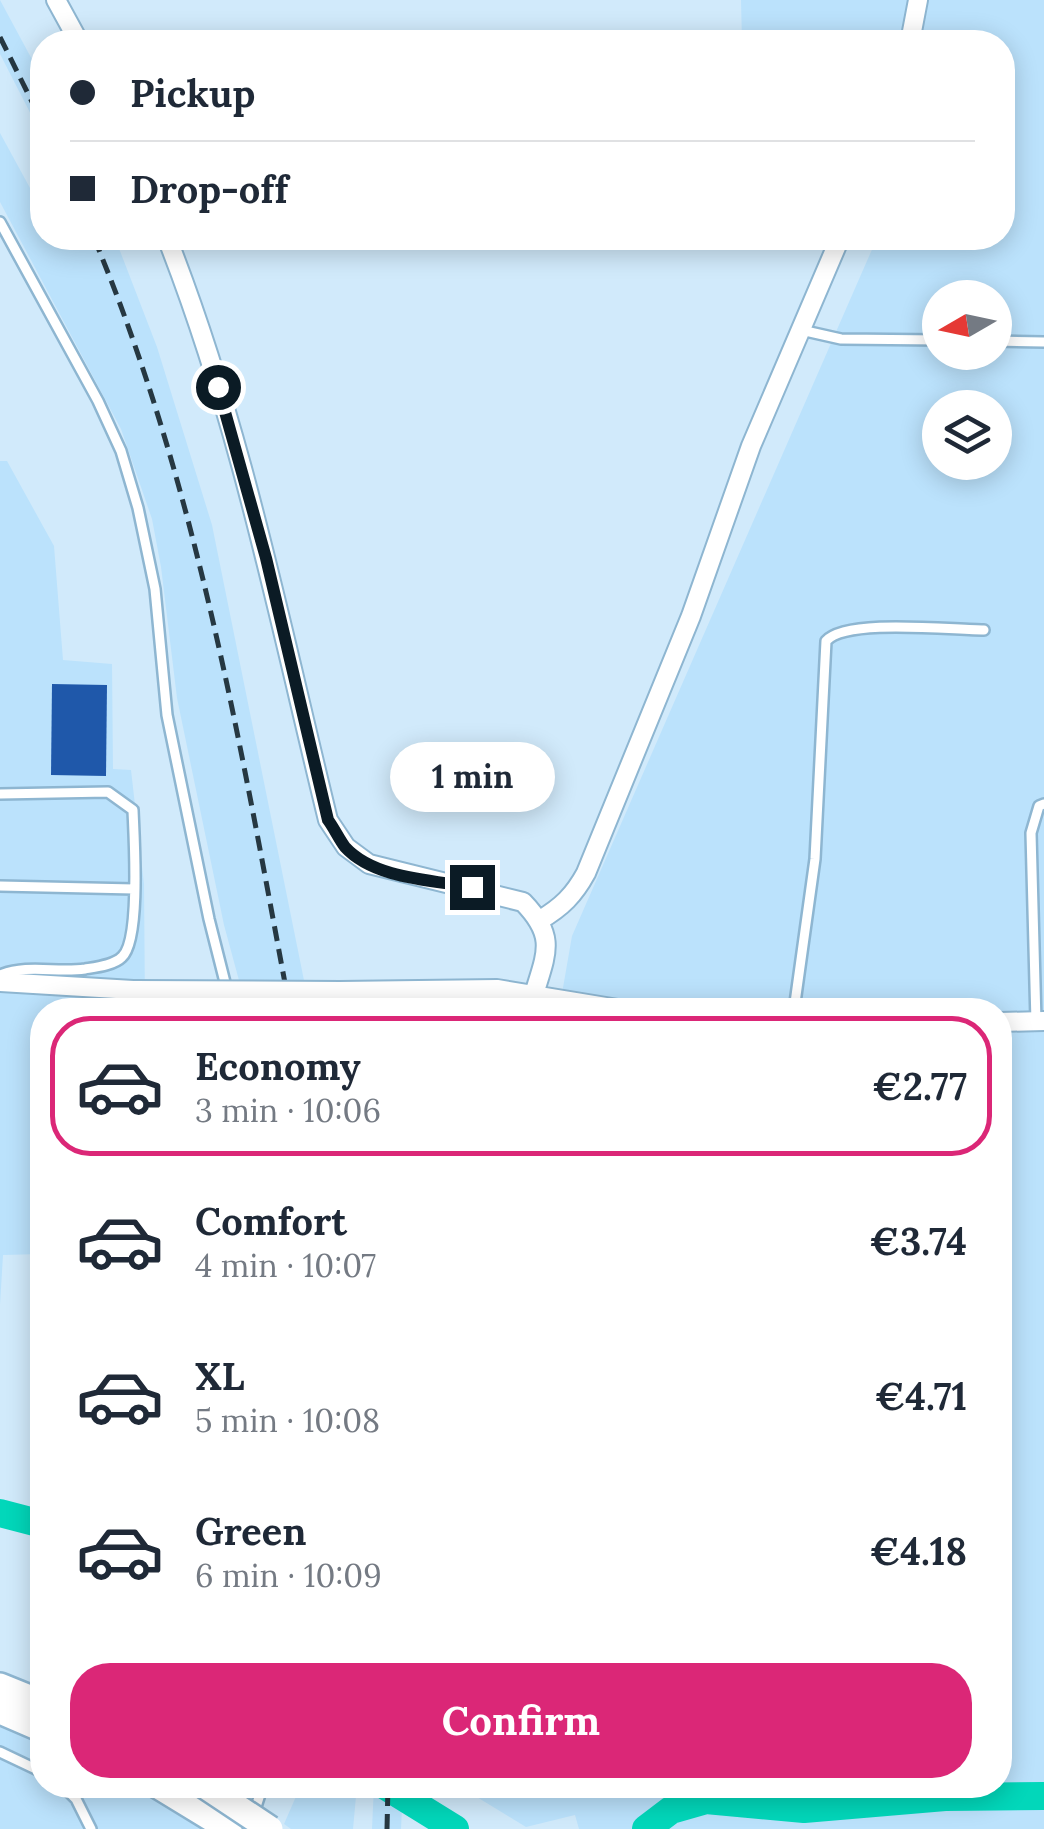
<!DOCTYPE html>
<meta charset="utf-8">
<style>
body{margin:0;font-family:Lora,serif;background:#f2f2f3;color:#1f2937;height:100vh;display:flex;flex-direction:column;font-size:38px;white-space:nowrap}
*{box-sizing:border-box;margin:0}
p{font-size:32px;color:#747a83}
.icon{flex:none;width:55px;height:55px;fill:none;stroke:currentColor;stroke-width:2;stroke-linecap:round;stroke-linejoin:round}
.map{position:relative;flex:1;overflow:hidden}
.panel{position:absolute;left:30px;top:998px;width:982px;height:800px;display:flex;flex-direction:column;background:#fff;border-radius:40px;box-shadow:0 5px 25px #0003}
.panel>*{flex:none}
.hud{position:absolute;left:30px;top:30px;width:985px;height:220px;border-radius:40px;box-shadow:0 5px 25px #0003;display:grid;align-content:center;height:220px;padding:0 40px;background:#fff}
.needle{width:65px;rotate:261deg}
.buttons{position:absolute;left:922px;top:280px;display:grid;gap:20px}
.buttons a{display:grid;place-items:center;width:90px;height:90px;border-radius:50%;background:#fff;box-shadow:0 5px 25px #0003;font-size:50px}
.end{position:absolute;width:45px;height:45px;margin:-22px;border:12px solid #0b1b25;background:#fff;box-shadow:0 0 0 5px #fff}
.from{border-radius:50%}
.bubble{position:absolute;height:70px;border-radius:35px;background:#fff;box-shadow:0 5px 25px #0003;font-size:32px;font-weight:700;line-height:70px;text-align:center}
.hud b{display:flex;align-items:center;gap:35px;height:95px;font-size:38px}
.hud b+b{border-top:2px solid #e0e1e3}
.hud i{width:25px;height:25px;background:#1f2937}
ul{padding:18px 0 0;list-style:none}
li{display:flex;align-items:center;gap:30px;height:140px;margin:0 20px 15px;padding:0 20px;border:5px solid transparent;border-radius:40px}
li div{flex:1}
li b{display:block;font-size:38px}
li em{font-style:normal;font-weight:700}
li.on{border-color:#db2777}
li>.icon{width:90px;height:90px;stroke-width:1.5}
.button{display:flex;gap:20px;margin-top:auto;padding:20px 40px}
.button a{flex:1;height:115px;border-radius:40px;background:#db2777;color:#fff;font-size:40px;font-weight:700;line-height:115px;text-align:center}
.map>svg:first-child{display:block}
</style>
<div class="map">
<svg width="1044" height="1829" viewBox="0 0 1044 1829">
<rect width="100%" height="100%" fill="#d1eafb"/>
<path fill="#bbe2fc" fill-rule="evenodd" d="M0,0L42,78V136L0,54Z
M741,0H1044V1829H579L575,1815L526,1827L467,1791V1785H1000V1010H562L560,1005L572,936L877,238H1002V42H742ZM940,298H995V352H940ZM940,408H995V462H940Z
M0,133L42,210V238H57L60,243L71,238H115L157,347L212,525L310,1010H247L224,925L177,698L161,567L152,519L121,429L0,202Z
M0,461H7L54,546L63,660L112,664L113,769L131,770L144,884L145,1010H42V1254L3,1255L0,1305Z
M0,1724L42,1742V1785H133L207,1829H0Z
M301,1785H357L353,1829H291L284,1824Z
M374,1785H403L401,1829H372Z"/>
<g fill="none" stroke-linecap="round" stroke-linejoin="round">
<path stroke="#02d7ba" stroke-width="28" d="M0,1513L42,1524
M384,1785L455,1829
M646,1829L671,1810L706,1800L804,1809L945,1797L1044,1796"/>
</g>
<path fill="#1f58aa" d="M52,684L107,685L106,776L51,775Z"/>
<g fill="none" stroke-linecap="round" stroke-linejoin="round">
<g stroke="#8eb6d1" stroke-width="14">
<path id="lane" d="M0,222L98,401L121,451L138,508L155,589L167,715L209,919L232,1010
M801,330L841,339L940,340
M995,341L1044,342
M0,794L108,792L133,810C134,837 141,940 122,957C114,965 97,967 85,969C56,973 28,964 0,975
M0,886L134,889
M794,1010L815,859L826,641C846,618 951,630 984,630
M1036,1022L1031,833L1039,806L1044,804
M0,1752L42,1772
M62,1785L76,1799L91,1829
M253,1816L263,1785"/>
</g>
<g stroke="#8eb6d1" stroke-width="22">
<path id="street" d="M56,0L79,42
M910,42L918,0
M167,238C241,426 280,624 328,820L346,847L369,864L523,902C556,936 547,952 534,994
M540,920C562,907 574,895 586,873L691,616L751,446L840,238
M0,982L133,990
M340,991L497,989L624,1010
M1000,1022L1044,1021"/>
</g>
<g stroke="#8eb6d1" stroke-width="30">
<path id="secondary" d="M0,1686L42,1703
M0,1711L42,1729
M157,1785L229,1829"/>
</g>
<use href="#lane" stroke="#fff" stroke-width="9"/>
<use href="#street" stroke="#fff" stroke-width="18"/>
<use href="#secondary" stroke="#fff" stroke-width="25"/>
<path stroke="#263842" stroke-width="5" stroke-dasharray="15 8" stroke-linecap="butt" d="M0,37L42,122
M94,238C197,485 241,748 290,1010
M387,1829L388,1785"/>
<g stroke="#8eb6d1" stroke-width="22" stroke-linecap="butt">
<path id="street-bridge" d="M133,990L340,991"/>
</g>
<g stroke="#8eb6d1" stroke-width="30" stroke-linecap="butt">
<path id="secondary-bridge" d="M204,1785L270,1829"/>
</g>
<use href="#street-bridge" stroke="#fff" stroke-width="18"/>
<use href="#secondary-bridge" stroke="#fff" stroke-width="25"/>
</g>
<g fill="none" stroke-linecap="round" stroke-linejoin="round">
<path stroke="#0b1b25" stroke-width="12" d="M218,387L266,558L328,820C334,828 339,839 345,847C374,879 432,880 472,887"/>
</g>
</svg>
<div class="buttons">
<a><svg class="needle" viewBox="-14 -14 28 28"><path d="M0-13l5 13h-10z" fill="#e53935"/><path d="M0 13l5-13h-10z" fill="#747a83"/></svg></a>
<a><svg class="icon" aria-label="layers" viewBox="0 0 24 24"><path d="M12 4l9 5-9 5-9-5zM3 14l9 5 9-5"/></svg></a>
</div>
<i class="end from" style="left:218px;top:387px"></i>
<i class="end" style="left:472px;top:887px"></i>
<div class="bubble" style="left:390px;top:742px;width:165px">1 min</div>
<div class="hud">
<b><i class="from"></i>Pickup</b>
<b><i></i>Drop-off</b>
</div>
<section class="panel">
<ul>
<li class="on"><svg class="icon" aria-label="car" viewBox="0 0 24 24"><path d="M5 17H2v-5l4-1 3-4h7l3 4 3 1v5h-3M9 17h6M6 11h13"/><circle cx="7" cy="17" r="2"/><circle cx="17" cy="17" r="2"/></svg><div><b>Economy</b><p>3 min · 10:06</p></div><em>€2.77</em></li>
<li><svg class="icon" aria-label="car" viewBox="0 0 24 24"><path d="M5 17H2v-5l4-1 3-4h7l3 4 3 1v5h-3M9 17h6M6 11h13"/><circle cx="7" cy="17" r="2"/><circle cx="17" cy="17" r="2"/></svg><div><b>Comfort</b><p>4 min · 10:07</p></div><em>€3.74</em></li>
<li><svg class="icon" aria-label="car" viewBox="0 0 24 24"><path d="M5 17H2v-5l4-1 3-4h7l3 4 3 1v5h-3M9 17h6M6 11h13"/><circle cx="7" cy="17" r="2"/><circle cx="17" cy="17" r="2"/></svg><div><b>XL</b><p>5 min · 10:08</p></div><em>€4.71</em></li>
<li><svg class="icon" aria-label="car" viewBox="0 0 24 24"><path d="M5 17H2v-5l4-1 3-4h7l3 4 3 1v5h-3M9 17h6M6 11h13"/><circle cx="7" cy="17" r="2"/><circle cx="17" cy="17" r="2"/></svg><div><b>Green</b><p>6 min · 10:09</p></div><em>€4.18</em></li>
</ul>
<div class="button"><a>Confirm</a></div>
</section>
</div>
